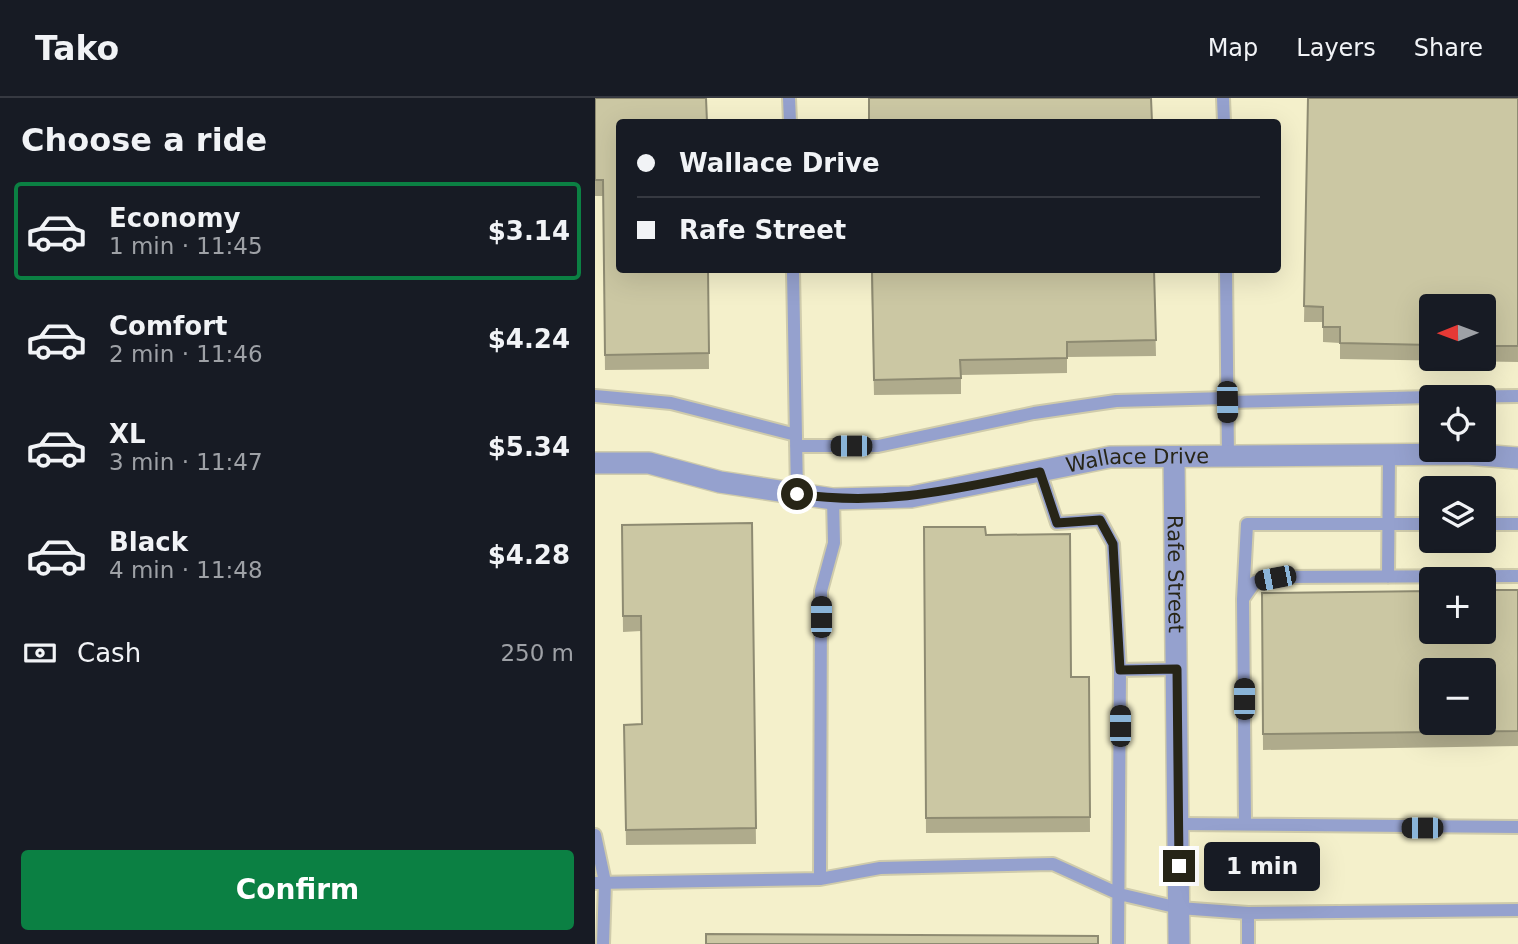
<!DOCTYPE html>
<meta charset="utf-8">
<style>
body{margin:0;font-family:"DejaVu Sans",sans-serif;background:#20242c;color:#f1f3f6;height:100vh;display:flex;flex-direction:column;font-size:26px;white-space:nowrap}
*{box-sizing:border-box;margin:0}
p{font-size:23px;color:#9ea1a6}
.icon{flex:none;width:38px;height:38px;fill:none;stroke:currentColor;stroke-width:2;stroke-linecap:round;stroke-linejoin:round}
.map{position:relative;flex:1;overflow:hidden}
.side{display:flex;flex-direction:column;background:#171b24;width:595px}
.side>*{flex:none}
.top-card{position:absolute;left:21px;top:21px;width:665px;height:154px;border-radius:7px;box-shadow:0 7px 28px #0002;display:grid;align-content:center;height:154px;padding:0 21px;background:#171b24}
.needle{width:46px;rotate:269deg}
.buttons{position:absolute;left:824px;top:196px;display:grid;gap:14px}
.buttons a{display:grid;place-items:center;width:77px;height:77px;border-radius:7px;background:#171b24;box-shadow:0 7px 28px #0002;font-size:35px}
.end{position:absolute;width:32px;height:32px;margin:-16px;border:9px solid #272517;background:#fff;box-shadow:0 0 0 4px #fff}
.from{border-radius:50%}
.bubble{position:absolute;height:49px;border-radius:7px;background:#171b24;box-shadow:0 7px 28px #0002;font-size:23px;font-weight:700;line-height:49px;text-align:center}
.car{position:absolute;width:21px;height:42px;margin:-21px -10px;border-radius:9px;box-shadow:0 0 5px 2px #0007;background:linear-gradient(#222 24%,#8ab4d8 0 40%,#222 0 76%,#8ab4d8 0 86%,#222 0)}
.top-card b{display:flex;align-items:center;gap:24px;height:66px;font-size:26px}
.top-card b+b{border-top:2px solid #363941}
.top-card i{width:18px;height:18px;background:#f1f3f6}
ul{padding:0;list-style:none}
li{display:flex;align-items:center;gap:21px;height:98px;margin:0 14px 10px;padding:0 7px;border:4px solid transparent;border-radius:7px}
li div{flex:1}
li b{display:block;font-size:26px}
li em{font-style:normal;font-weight:700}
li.current{border-color:#0b8043}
li>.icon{width:63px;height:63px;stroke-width:1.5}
h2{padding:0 21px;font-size:32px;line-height:84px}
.pay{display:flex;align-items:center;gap:18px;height:77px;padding:0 21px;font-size:26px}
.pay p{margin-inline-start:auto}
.cta{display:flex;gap:14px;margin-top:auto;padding:14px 21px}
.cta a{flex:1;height:80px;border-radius:7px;background:#0b8043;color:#fff;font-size:28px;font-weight:700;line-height:80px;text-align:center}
header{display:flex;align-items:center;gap:42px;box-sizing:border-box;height:98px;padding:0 35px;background:#171b24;border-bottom:2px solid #363941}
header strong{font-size:33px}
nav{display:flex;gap:38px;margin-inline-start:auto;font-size:24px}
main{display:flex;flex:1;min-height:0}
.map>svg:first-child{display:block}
</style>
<header>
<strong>Tako</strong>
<nav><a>Map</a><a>Layers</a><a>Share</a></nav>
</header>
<main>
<section class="side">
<h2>Choose a ride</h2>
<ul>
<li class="current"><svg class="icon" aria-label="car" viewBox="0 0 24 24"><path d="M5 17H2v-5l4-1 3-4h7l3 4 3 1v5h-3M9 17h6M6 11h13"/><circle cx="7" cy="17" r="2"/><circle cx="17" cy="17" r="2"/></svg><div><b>Economy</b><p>1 min · 11:45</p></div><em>$3.14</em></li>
<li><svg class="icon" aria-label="car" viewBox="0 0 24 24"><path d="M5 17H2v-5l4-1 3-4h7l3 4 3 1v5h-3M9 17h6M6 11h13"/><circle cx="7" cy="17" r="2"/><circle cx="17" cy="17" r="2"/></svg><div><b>Comfort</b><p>2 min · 11:46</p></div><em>$4.24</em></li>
<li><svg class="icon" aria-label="car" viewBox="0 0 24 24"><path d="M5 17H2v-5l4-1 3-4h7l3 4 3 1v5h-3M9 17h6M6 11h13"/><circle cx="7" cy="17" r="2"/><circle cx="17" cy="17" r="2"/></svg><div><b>XL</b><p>3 min · 11:47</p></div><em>$5.34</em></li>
<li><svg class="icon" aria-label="car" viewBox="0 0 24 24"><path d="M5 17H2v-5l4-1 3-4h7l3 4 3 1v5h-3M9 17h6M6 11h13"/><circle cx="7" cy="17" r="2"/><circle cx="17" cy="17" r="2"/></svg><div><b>Black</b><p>4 min · 11:48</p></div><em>$4.28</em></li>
</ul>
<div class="pay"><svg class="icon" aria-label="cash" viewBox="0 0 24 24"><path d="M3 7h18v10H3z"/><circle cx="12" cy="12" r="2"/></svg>Cash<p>250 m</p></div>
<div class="cta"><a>Confirm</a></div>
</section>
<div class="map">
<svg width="923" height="846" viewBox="0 0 923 846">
<rect width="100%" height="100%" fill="#f4f0cb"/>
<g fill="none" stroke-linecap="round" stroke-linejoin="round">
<g stroke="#cfcbab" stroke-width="16">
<path id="lane" d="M194,0L195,24
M628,0L629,24
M198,172L202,396
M631,172L633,359
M0,298L76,305L201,337
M844,299L923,298
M632,304L836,299
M201,348H283L439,315L521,303L632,300
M445,374L462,425L505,422L518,446L525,572L523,846
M889,426H923
M793,479L794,357
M648,501L652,426H836
M525,572L581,571
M583,726L923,729
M650,726L648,501L660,484L680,479L923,478
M0,737L10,784L8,846
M225,781L226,493L239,445L238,401
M0,785L225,781L285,770L458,766L524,796L584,810L653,815L923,812
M653,846V815"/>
</g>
<g stroke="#cfcbab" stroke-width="24">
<g id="street">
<path id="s1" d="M579,359L584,846"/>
<path id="s2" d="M0,365H54L125,384L238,401L316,399L515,359L871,356L923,360"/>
</g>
</g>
<use href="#lane" stroke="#95a1ce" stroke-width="12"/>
<use href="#street" stroke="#95a1ce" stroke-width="21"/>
</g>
<path fill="#afab8c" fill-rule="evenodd" d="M0,0L113,172L114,271L10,272L8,98H0Z
M713,0H923V264L745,261V245L728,244V224H709ZM836,208H889V261H836Z
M276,172H559L561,258L472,259V275L366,277V296L279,297Z
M157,425L161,746L31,747L29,627L47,626L46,533L28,534L27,427Z
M329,429L391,437L476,579H494L495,734L331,735Z
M923,492V648L668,652L667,495Z"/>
<path fill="#cbc7a3" stroke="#8e8b72" stroke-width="2" fill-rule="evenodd" d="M0,0H111L112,24H24V172H113L114,255L10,257L8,82H0Z
M274,0H556L557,24H274Z
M713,0H923V248H889V208H836V247L745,245V229H728V209L709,208Z
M277,172H559L561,242L472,244V260L365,262L366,280L279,282Z
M157,425L161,730L31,732L29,627L47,626L46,518H28L27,427Z
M329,429H390L391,437L475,436L476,579H494L495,719L331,720Z
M889,492H923V633L668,636L667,495L836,493V534H889ZM836,572H889V625H836Z
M111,836L503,838V846H111Z"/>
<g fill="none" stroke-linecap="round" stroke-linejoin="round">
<path stroke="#272517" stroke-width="9" d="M202,396C290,409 360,391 445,374L462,425L505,422L518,446L525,572L582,571L584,768"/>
</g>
<g text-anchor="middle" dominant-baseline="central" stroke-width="6" stroke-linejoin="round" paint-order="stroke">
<g font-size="21" fill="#272517" stroke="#fefcee">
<text stroke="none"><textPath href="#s2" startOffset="550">Wallace Drive</textPath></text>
<text stroke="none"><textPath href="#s1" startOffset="117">Rafe Street</textPath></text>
</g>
</g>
</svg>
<div class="buttons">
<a><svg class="needle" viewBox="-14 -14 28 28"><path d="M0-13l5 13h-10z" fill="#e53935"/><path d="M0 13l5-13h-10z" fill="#9ea1a6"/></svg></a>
<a><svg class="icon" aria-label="locate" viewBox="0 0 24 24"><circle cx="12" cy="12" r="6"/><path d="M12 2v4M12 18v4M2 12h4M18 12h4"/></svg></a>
<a><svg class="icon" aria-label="layers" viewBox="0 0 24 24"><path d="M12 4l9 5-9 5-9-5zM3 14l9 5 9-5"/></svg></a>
<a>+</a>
<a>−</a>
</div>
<i class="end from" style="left:202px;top:396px"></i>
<i class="end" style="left:584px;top:768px"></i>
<div class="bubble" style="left:609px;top:744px;width:116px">1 min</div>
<i class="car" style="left:632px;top:304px;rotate:179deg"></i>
<i class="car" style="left:256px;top:348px;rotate:270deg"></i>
<i class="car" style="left:680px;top:480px;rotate:259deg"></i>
<i class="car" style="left:226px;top:519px;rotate:0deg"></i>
<i class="car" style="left:649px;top:601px;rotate:0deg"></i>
<i class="car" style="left:525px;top:628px;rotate:0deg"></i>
<i class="car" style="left:827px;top:730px;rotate:270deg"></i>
<div class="top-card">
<b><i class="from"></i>Wallace Drive</b>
<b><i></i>Rafe Street</b>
</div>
</div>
</main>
